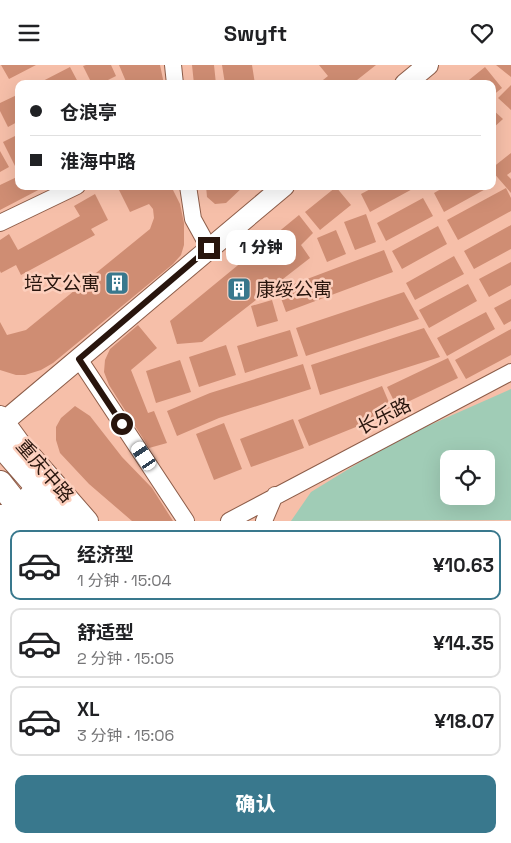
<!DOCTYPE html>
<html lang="zh">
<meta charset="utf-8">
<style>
body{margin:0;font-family:"Space Grotesk","Noto Sans SC",sans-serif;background:#f6f6f6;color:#202124;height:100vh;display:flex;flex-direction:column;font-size:19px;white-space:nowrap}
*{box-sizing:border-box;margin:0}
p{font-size:16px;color:#757577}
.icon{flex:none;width:28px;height:28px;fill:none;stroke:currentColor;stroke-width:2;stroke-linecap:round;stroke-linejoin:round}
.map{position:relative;height:456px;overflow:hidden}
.drawer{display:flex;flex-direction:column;background:#fff;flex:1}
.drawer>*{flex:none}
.top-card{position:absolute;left:15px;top:15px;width:481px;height:110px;border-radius:10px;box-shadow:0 5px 20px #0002;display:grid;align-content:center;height:110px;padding:0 15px;background:#fff}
.controls{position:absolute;left:440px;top:385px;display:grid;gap:10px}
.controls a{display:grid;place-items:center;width:55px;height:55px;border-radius:10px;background:#fff;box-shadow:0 5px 20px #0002;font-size:25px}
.end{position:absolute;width:22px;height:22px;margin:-11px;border:6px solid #28150d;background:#fff;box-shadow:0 0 0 2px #fff}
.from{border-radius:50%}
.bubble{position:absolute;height:35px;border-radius:10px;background:#fff;box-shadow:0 5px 20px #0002;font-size:16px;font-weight:800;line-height:35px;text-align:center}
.car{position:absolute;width:15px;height:30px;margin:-15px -8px;border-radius:6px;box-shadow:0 0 4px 1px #0007;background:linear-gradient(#fff 24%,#345 0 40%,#fff 0 76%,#345 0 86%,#fff 0)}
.top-card b{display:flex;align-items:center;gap:18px;height:48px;font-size:19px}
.top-card b+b{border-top:1px solid #e0e0e0}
.top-card i{width:12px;height:12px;background:#202124}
ul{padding:9px 0 0;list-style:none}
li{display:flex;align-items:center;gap:15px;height:70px;margin:0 10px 8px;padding:0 5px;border:2px solid #e0e0e0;border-radius:10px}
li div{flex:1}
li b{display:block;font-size:19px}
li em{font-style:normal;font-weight:800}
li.current{border-color:#39788d}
li>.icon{width:45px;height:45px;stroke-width:1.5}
.button{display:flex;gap:10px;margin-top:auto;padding:10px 15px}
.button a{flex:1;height:58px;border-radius:10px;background:#39788d;color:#fff;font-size:20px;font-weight:800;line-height:58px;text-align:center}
header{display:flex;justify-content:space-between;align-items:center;height:65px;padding:0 15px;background:#fff;font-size:22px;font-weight:800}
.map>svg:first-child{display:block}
</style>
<header><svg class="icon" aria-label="menu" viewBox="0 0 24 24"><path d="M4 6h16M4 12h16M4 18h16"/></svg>Swyft<svg class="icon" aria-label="heart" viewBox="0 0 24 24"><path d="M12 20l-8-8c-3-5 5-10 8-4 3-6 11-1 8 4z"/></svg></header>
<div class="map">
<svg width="511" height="456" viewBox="0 0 511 456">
<rect width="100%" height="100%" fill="#f6bfa9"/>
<path fill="#a0ccb6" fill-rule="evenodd" d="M511,324V455L291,456L311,427L396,375ZM449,394H486V431H449Z"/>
<path fill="#cf8d73" d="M1,0H36L9,14Z
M86,0H111L116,11L100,19H92L83,1Z
M119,0H160L164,19H127Z
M192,0H214L216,19H194Z
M222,0H252L255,19H225Z
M319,0H376L352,19H318L328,11Z
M496,0H511V12Z
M70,2L79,19H37Z
M485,2L502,23L492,31V19H464Z
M511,20V45L498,33Z
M19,29V56L8,62L0,46V38Z
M492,44L503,54L492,64Z
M19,69V99L15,101L3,77Z
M0,86L9,102L0,107Z
M511,88V107L507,110L511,114V128L492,106V103Z
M19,111V121H46L0,145V120Z
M117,121H171L180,139L184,158V180L181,190L173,199L53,298L41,305L25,310H16L0,305V257L7,270L26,265L150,164L154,153L153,144L149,139L130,147Z
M206,121H244L226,138L215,139L207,132Z
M376,121H418L370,147L361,129Z
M446,121H491L444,147L434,128Z
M336,122L351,140L320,165L305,147Z
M506,123L511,133V146L458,175L447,155Z
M95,129L108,155L91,164L95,170L21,210L16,200L1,208L0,206V175L9,169L18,185L80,151L74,141Z
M423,133L433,151L386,176L377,158Z
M366,149L376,177L355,185L344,157Z
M299,150L313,168L301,180L310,193L202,277L177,279L170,256Z
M511,160V184L474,204L464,186Z
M438,161L447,179L402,204L392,186Z
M336,165L346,189L327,197L317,173Z
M384,185L393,207L286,247L278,225Z
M454,191L464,209L415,235L406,218Z
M511,197V220L489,232L479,214Z
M468,219L477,236L429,263L419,245Z
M404,227L419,254L306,291L296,263Z
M511,234V256L504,260L494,243Z
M272,235L278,256L257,262L251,241Z
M486,247L495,264L447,291L437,273Z
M138,260L157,283L131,305L148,348L154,346L167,378L149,383L109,320L104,307L105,295L110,284Z
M424,263L440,292L320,330L311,300Z
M511,264V290L466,314L455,295Z
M290,265L298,291L245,308L237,281Z
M226,280L236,310L199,322L189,292Z
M448,293L458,313L397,342L387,322Z
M180,295L191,327L156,338L146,306Z
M303,299L311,324L219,353L177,371L167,346L210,328Z
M382,321L393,347L309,381L298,355Z
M75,341L90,351L122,392L152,423L173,456H132L89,419L60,388L56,375V362L61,353Z
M293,354L304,383L251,402L240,374Z
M224,358L242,404L214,415L196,369Z"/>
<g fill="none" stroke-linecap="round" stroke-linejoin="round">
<g stroke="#8d5d49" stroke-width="18">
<path id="minor" d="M173,0L175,19
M188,121L193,154L209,183
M0,158L77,121
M79,294L186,456
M229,456L511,307
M264,456L275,430"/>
</g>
<g stroke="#8d5d49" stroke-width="22">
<path id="major" d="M405,19L428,0
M0,351L19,377L88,456
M0,360L284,121
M30,429L53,456"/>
</g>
<g stroke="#8d5d49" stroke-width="26">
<path id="highway" d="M0,379L41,426L71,456
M0,418L30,456
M0,452L3,456"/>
</g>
<use href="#minor" stroke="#fff" stroke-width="16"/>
<use href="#major" stroke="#fff" stroke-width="20"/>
<use href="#highway" stroke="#fff" stroke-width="24"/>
</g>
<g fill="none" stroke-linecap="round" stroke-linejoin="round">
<path stroke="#28150d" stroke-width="6" d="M122,359L79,294L209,183"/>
</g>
<defs>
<g id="building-square" transform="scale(1.25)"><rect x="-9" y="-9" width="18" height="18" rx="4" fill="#39788d" stroke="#fccfbd"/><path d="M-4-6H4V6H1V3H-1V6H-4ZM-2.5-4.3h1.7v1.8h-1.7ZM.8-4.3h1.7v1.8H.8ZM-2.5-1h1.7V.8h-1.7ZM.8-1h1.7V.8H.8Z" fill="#fff"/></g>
</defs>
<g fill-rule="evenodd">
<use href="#building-square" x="117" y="218"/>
<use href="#building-square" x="239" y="224"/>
</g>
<g text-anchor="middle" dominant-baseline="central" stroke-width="5" stroke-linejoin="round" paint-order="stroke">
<g font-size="19" fill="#28150d" stroke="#fccfbd" text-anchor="end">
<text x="100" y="218">培文公寓</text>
<text x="256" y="224" text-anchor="start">康绥公寓</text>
</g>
<g font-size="19" fill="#28150d" stroke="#fccfbd">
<text transform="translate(384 351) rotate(-27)">长乐路</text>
<text transform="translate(45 406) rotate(49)">重庆中路</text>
</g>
</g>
</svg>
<div class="controls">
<a><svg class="icon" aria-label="locate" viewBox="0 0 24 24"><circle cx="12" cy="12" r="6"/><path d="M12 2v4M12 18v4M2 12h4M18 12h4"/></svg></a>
</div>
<i class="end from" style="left:122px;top:359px"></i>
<i class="end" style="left:209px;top:183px"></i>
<div class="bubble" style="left:226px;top:165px;width:70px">1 分钟</div>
<i class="car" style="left:144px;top:391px;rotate:326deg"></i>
<div class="top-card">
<b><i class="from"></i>仓浪亭</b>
<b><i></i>淮海中路</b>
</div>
</div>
<section class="drawer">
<ul>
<li class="current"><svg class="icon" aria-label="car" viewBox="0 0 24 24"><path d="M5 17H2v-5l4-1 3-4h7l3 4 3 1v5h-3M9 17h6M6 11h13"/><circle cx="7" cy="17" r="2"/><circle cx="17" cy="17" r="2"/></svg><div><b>经济型</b><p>1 分钟 · 15:04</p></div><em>¥10.63</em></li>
<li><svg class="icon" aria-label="car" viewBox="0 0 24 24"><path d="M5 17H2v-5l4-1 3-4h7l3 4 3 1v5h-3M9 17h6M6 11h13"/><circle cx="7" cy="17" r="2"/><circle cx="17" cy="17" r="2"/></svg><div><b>舒适型</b><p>2 分钟 · 15:05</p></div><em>¥14.35</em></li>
<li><svg class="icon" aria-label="car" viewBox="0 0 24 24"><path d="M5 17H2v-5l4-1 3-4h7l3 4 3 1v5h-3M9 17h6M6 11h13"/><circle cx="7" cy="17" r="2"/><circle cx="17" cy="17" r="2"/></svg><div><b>XL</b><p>3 分钟 · 15:06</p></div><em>¥18.07</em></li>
</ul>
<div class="button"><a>确认</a></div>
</section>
